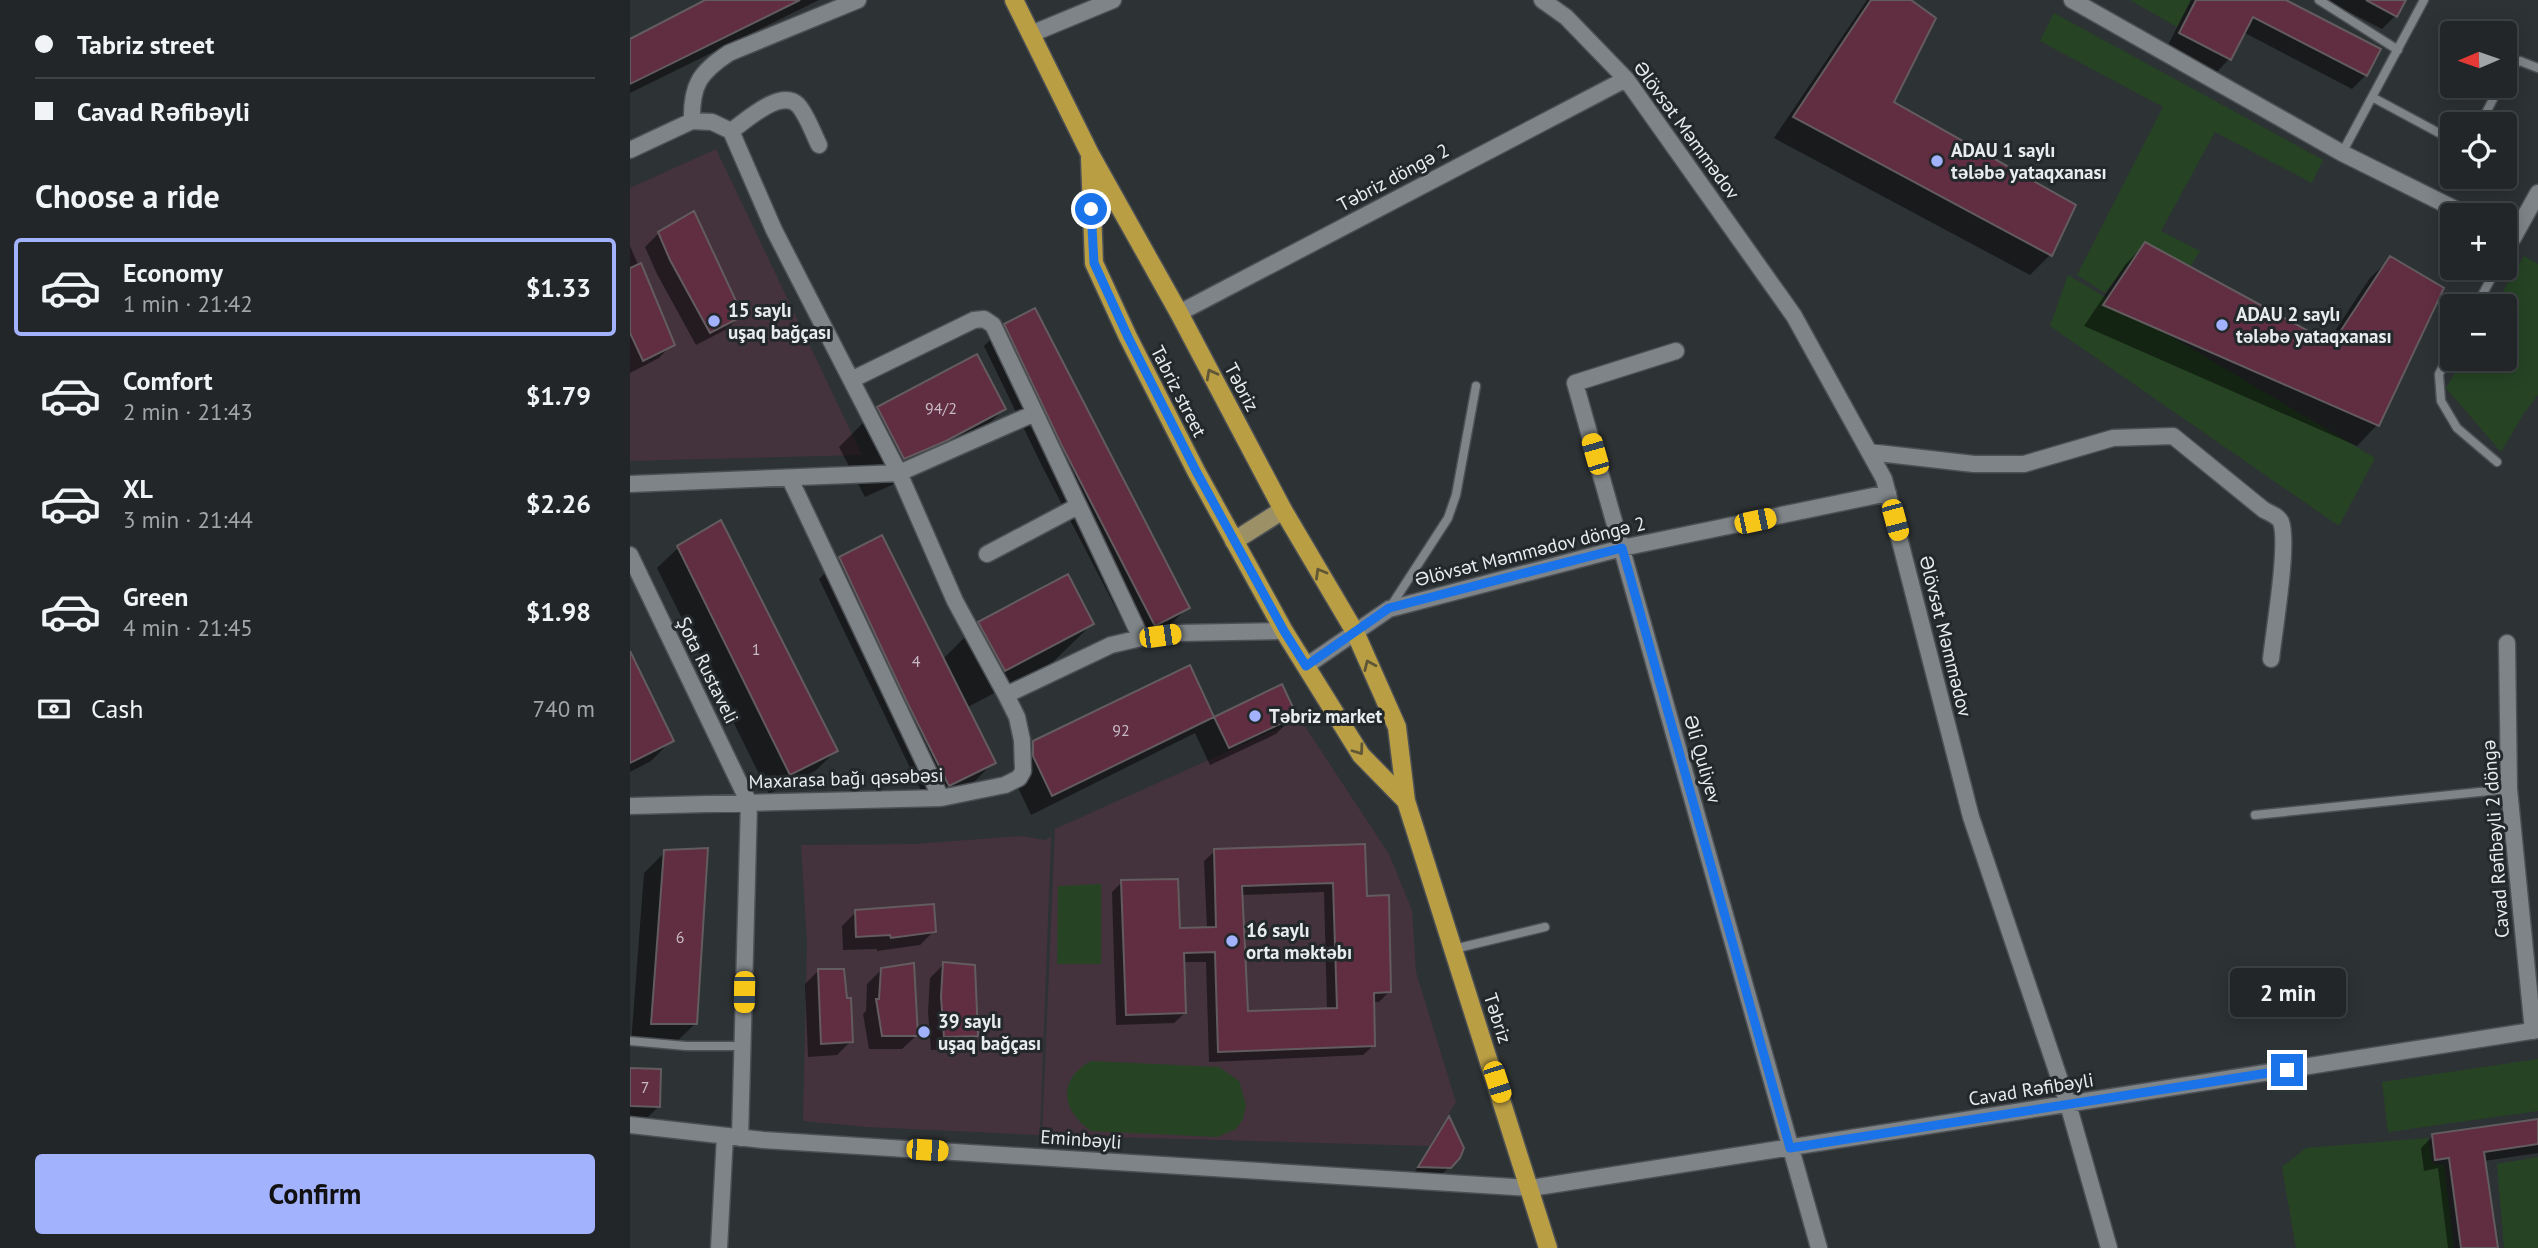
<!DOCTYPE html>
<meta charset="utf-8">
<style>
body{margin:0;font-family:"PT Sans",sans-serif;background:#2a2e30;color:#f1f3f6;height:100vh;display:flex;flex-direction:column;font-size:26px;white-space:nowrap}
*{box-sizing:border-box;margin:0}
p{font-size:23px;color:#a2a5a8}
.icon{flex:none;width:38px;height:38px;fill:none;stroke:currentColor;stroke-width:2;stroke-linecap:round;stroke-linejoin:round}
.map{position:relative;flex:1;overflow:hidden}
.sheet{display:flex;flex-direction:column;background:#222628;width:630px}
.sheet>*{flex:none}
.guide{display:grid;align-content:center;height:154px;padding:0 35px;background:#222628}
.needle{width:46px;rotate:268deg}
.buttons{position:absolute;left:1810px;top:21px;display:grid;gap:14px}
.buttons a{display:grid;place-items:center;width:77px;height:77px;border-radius:7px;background:#222628;box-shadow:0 4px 18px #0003,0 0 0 2px #3f4345;font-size:35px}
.end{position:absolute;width:32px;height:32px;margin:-16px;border:9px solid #1a73e8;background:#fff;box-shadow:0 0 0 4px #fff}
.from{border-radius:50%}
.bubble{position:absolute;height:49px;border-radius:7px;background:#222628;box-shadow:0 4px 18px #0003,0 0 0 2px #3f4345;font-size:23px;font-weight:700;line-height:49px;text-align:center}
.car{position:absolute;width:21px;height:42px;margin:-21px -10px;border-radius:9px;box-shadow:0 0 5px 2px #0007;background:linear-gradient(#f5c518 24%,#345 0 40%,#f5c518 0 76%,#345 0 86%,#f5c518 0)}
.guide b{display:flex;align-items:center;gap:24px;height:66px;font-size:26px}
.guide b+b{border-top:2px solid #3f4345}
.guide i{width:18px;height:18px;background:#f1f3f6}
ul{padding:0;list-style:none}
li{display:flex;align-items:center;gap:21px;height:98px;margin:0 14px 10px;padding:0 21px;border:4px solid transparent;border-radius:7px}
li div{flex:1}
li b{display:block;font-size:26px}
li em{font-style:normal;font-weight:700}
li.on{border-color:#a3b2fd}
li>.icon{width:63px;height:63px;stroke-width:1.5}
h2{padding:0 35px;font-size:32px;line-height:84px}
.pay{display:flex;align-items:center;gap:18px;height:77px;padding:0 35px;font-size:26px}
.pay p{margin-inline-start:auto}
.cta{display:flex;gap:14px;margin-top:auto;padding:14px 35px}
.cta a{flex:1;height:80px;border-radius:7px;background:#a3b2fd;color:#111;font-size:28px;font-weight:700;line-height:80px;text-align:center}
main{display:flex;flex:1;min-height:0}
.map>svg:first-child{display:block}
</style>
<main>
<section class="sheet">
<div class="guide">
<b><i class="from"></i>Tabriz street</b>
<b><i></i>Cavad Rəfibəyli</b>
</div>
<h2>Choose a ride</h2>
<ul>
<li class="on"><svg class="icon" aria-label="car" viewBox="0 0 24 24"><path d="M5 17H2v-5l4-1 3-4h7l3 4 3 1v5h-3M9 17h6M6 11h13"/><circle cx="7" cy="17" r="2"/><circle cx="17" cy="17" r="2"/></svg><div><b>Economy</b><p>1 min · 21:42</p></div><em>$1.33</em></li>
<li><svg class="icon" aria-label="car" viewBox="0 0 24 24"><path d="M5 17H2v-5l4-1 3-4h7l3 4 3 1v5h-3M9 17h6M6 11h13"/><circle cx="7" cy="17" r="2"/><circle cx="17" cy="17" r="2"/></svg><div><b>Comfort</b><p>2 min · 21:43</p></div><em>$1.79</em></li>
<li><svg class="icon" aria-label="car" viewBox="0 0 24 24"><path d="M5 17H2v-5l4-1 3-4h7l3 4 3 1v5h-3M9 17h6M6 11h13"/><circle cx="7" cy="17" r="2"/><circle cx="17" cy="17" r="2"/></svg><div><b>XL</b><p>3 min · 21:44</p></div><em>$2.26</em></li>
<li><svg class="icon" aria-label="car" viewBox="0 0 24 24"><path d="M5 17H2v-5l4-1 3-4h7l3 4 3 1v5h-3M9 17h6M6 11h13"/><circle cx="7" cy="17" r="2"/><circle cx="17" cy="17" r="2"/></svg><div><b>Green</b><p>4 min · 21:45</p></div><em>$1.98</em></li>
</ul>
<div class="pay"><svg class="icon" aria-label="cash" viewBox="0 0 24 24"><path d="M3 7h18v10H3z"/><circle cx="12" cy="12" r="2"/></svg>Cash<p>740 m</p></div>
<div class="cta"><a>Confirm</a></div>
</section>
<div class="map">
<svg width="1908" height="1248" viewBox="0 0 1908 1248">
<rect width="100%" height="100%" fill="#2d3235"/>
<path fill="#44333d" d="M86,149L232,455L0,461V188Z
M670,719L759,854L782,910L786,972L826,1102L799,1146L412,1135L425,829Z
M391,836L415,840L421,837L410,1135L237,1127L173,1121L177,943L171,845L285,844Z"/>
<path fill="#264424" d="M1500,0H1561L1547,27Z
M1424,13L1693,160L1682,183L1585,132L1531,231L1570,251L1560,267L1515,242L1475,293L1447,275L1533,107L1410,41Z
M1894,256L1908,264V395L1894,413L1871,452L1816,388L1833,359H1874V306H1864Z
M1438,275L1745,458L1709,526L1420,326Z
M471,884V964H427L428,886Z
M1908,1059V1111L1758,1132L1752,1082Z
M461,1061L589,1067L609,1081L616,1105L613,1119L606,1129L587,1137L461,1131C431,1110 427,1080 461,1061Z
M1798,1138L1803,1164L1814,1165L1824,1248H1666L1652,1167L1676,1148Z
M1908,1157V1248H1874L1867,1164Z"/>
<path fill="#0007" fill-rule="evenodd" d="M79,0H189L0,93V41Z
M1237,0H1278L1262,102L1420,255L1400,275L1144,138Z
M1561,0H1652L1736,75L1722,89L1613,32L1599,59L1586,73L1537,47Z
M1696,0H1774L1766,15L1752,29Z
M29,233L111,315L97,329L66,345L27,274L15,247Z
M1515,244L1697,343L1740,278L1761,258L1747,425L1727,446L1454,326L1495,265Z
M0,246L42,344L29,358L0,373Z
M375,325L557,608L537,628L505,645L412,466L354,346Z
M248,408L374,409L335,447L275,479L235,497L209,447Z
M90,523L206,751L185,771L139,794L27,568L48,548Z
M251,537L312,660L349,623L462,624L423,662L336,708L364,762L343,783L298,805L189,579L210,558Z
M0,655L41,741L21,761L0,772Z
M559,667L583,719L651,687L665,715L646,734L580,765L565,733L401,815L383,777V763L404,742Z
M734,846L735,898L760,991L749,1002H742L744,1045L733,1055L579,1062L576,962H553L555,1013L544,1023L486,1025L482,892L492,882L548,930L577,929L574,861L585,851ZM694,892L697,1010L616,1013L611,895Z
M35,852L65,1024L44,1044H1L14,873Z
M226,912L304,931L290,945L247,951V949L213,950L212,926Z
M314,964L346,1036L332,1049L301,1050L298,1012L300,978Z
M189,970L215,1000L221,1041L207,1055L178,1057L175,984Z
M251,970L286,1036L272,1049H239L233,1014L236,1011L237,984Z
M0,1069L29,1106L8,1127H0Z
M819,1119L829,1157L813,1173H784Z
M1908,1121V1153L1854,1161L1866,1248H1818L1808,1168L1794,1171L1791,1148L1803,1136Z"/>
<path fill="#612d41" stroke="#635c5e" stroke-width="2" fill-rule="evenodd" d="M75,0H170L0,84V39Z
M1241,0H1281L1306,18L1264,102L1446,205L1422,256L1163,117Z
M1566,0H1656L1751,49L1737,76L1623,17L1601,60L1549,33Z
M1736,0H1776L1767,17Z
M64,211L113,316L80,333L40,260L28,232Z
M1515,242L1702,344L1760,256L1814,288L1749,426L1473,305Z
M11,263L45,345L13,361L0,333V268Z
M405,308L560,608L525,626L432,446L374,324Z
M347,354L376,409L316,441L274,459L247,407Z
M91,520L208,751L160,775L47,546Z
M252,535L366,763L321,785L319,786L276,700L209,557Z
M438,574L464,624L375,671L348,622Z
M0,651L44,741L0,763Z
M560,665L584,717L422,796L403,756V741Z
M652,684L667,716L599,748L584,717Z
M735,844L737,896L759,895L761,992L744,993L745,1046L588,1052L585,952L554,953L556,1013L496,1015L491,880L548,879L550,928L586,927L584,849ZM703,883L707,1008L618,1011L612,886Z
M78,848L67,1024H21L34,850Z
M304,904L306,932L261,938L260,935L226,937L225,910Z
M313,962L345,965L348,1036L314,1037L311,997Z
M284,963L288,1036H252L246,999H249L251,968Z
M188,969H214L217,998H221L223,1042L191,1044Z
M0,1068L31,1069L30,1107L0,1106Z
M819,1116L834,1148L830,1158L821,1168L788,1167Z
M1908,1119V1144L1854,1152L1868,1248H1831L1819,1158L1805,1160L1802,1134Z"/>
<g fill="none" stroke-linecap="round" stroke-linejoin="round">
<g stroke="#4c5054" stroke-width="11">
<path id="lane" d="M1689,0L1768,50
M1874,78L1886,63L1890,61L1908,68
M1742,97L1822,140
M1850,124L1870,86
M1712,153L1794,0
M1874,254L1883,238
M1846,306L1867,268
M1822,350L1809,374L1811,401L1827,428L1867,462
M761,606L818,518L826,495L846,386
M1625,815L1879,789
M824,949L915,927
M0,1041L56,1046H112"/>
</g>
<g stroke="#4c5054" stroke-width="19">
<path id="street" d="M912,0L936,17L996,79L1164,316L1254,479L1341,817L1438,1104L1479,1248
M1442,0L1712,153L1837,215
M401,34L483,0
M62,121C61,85 70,72 99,53L228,0
M101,131C117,120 151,88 168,105C177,115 183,133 189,145
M0,150L62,121L82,122L101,131L144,230L269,473L325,601L376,695
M1874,234L1883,238L1908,193
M549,313L996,79
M1046,351L945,383L1189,1248
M221,380L344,320L354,319L363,325L405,413
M1239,452L1344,464H1394L1483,438L1543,436L1634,510C1640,513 1648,516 1651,522C1659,544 1644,631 1641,659
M160,479L311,798
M0,484L269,473L405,413L511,638
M357,554L448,506
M0,555L119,803L110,1138
M1877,643L1879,789L1903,1031
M676,666L759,609L992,548L1258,493
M0,806L311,798L375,785L389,778L393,771L392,740L387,717L376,695L481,645L511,638L549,633L654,631
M0,1125L133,1140L901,1188L1908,1030
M89,1248L95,1136"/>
</g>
<g stroke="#4c5054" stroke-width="21">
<path id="secondary" d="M604,541L653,510"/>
</g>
<g stroke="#4c5054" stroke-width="21">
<path id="primary" d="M384,0L460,154L549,313L653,510L725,632L767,727L776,801L918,1248
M460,158L464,263L498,337L566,471L654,631L731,755L776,801"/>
</g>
<use href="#lane" stroke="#7e8488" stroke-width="8"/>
<use href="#street" stroke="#7e8488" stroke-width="16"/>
<use href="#secondary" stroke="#9c9166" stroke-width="18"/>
<use href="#primary" stroke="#ba9e44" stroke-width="18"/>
</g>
<defs><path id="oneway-chevron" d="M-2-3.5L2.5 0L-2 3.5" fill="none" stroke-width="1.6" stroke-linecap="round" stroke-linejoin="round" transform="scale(1.75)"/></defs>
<g stroke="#5f5735">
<use href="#oneway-chevron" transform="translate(581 374) rotate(-118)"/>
<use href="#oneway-chevron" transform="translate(690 573) rotate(-120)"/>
<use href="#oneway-chevron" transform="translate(739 665) rotate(-114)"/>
<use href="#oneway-chevron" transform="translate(729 750) rotate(54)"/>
</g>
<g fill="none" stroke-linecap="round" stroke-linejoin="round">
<path stroke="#1a73e8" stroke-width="9" d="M461,209L464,263L498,337L566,471L654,631L676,666L759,608L992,548L1160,1148L1657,1070"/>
</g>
<g fill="#a3b2fd" stroke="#23282b" stroke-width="2.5">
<circle cx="1307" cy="161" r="7"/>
<circle cx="84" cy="321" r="7"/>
<circle cx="1592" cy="325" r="7"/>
<circle cx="625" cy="716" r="7"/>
<circle cx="602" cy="941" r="7"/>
<circle cx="294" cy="1032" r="7"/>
</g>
<g text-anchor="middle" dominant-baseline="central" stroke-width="6" stroke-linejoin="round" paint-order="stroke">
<g font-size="16" fill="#c7bcc4">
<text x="311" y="408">94/2</text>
<text x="126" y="649">1</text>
<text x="286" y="661">4</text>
<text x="491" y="730">92</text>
<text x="50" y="937">6</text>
<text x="15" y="1087">7</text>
</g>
<g font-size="19" fill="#e9ecef" stroke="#23282b">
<text transform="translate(1057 130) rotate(54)">Əlövsət Məmmədov</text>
<text transform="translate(763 177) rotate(-28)">Təbriz döngə 2</text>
<text transform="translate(612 387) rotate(62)">Təbriz</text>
<text transform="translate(549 391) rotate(63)">Tabriz street</text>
<text transform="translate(900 551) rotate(-14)">Əlövsət Məmmədov döngə 2</text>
<text transform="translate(1316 636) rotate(76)">Əlövsət Məmmədov</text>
<text transform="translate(78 670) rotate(64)">Şota Rustaveli</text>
<text transform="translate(1073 759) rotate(74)">Əli Quliyev</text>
<text transform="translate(216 778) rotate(-2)">Maxarasa bağı qəsəbəsi</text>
<text transform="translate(1865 839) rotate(-94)">Cavad Rəfibəyli 2 döngə</text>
<text transform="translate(868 1018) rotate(72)">Təbriz</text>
<text transform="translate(1401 1089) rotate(-9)">Cavad Rəfibəyli</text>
<text transform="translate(451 1139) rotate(4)">Eminbəyli</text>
</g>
<g font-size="19" font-weight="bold" fill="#e9ecef" stroke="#23282b" text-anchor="start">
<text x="1321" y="150">ADAU 1 saylı<tspan x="1321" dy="22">tələbə yataqxanası</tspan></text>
<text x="98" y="310">15 saylı<tspan x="98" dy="22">uşaq bağçası</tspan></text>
<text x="1606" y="314">ADAU 2 saylı<tspan x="1606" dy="22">tələbə yataqxanası</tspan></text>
<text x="639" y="716">Təbriz market</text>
<text x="616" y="930">16 saylı<tspan x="616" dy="22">orta məktəbı</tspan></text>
<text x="308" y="1021">39 saylı<tspan x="308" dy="22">uşaq bağçası</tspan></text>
</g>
</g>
</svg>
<div class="buttons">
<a><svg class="needle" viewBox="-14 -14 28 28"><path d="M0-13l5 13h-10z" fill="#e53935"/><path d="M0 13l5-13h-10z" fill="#a2a5a8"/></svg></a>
<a><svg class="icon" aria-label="locate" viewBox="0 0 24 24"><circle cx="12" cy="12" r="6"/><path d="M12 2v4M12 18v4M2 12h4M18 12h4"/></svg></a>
<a>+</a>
<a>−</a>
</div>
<i class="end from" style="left:461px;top:209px"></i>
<i class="end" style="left:1657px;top:1070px"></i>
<div class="bubble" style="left:1600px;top:968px;width:116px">2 min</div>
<i class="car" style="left:965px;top:454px;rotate:344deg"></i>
<i class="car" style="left:1265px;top:520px;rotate:165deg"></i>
<i class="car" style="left:1125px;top:521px;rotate:78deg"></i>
<i class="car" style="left:530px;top:636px;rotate:82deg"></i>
<i class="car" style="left:114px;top:992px;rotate:181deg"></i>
<i class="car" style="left:867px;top:1082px;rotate:162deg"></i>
<i class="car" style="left:297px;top:1150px;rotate:94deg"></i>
</div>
</main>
